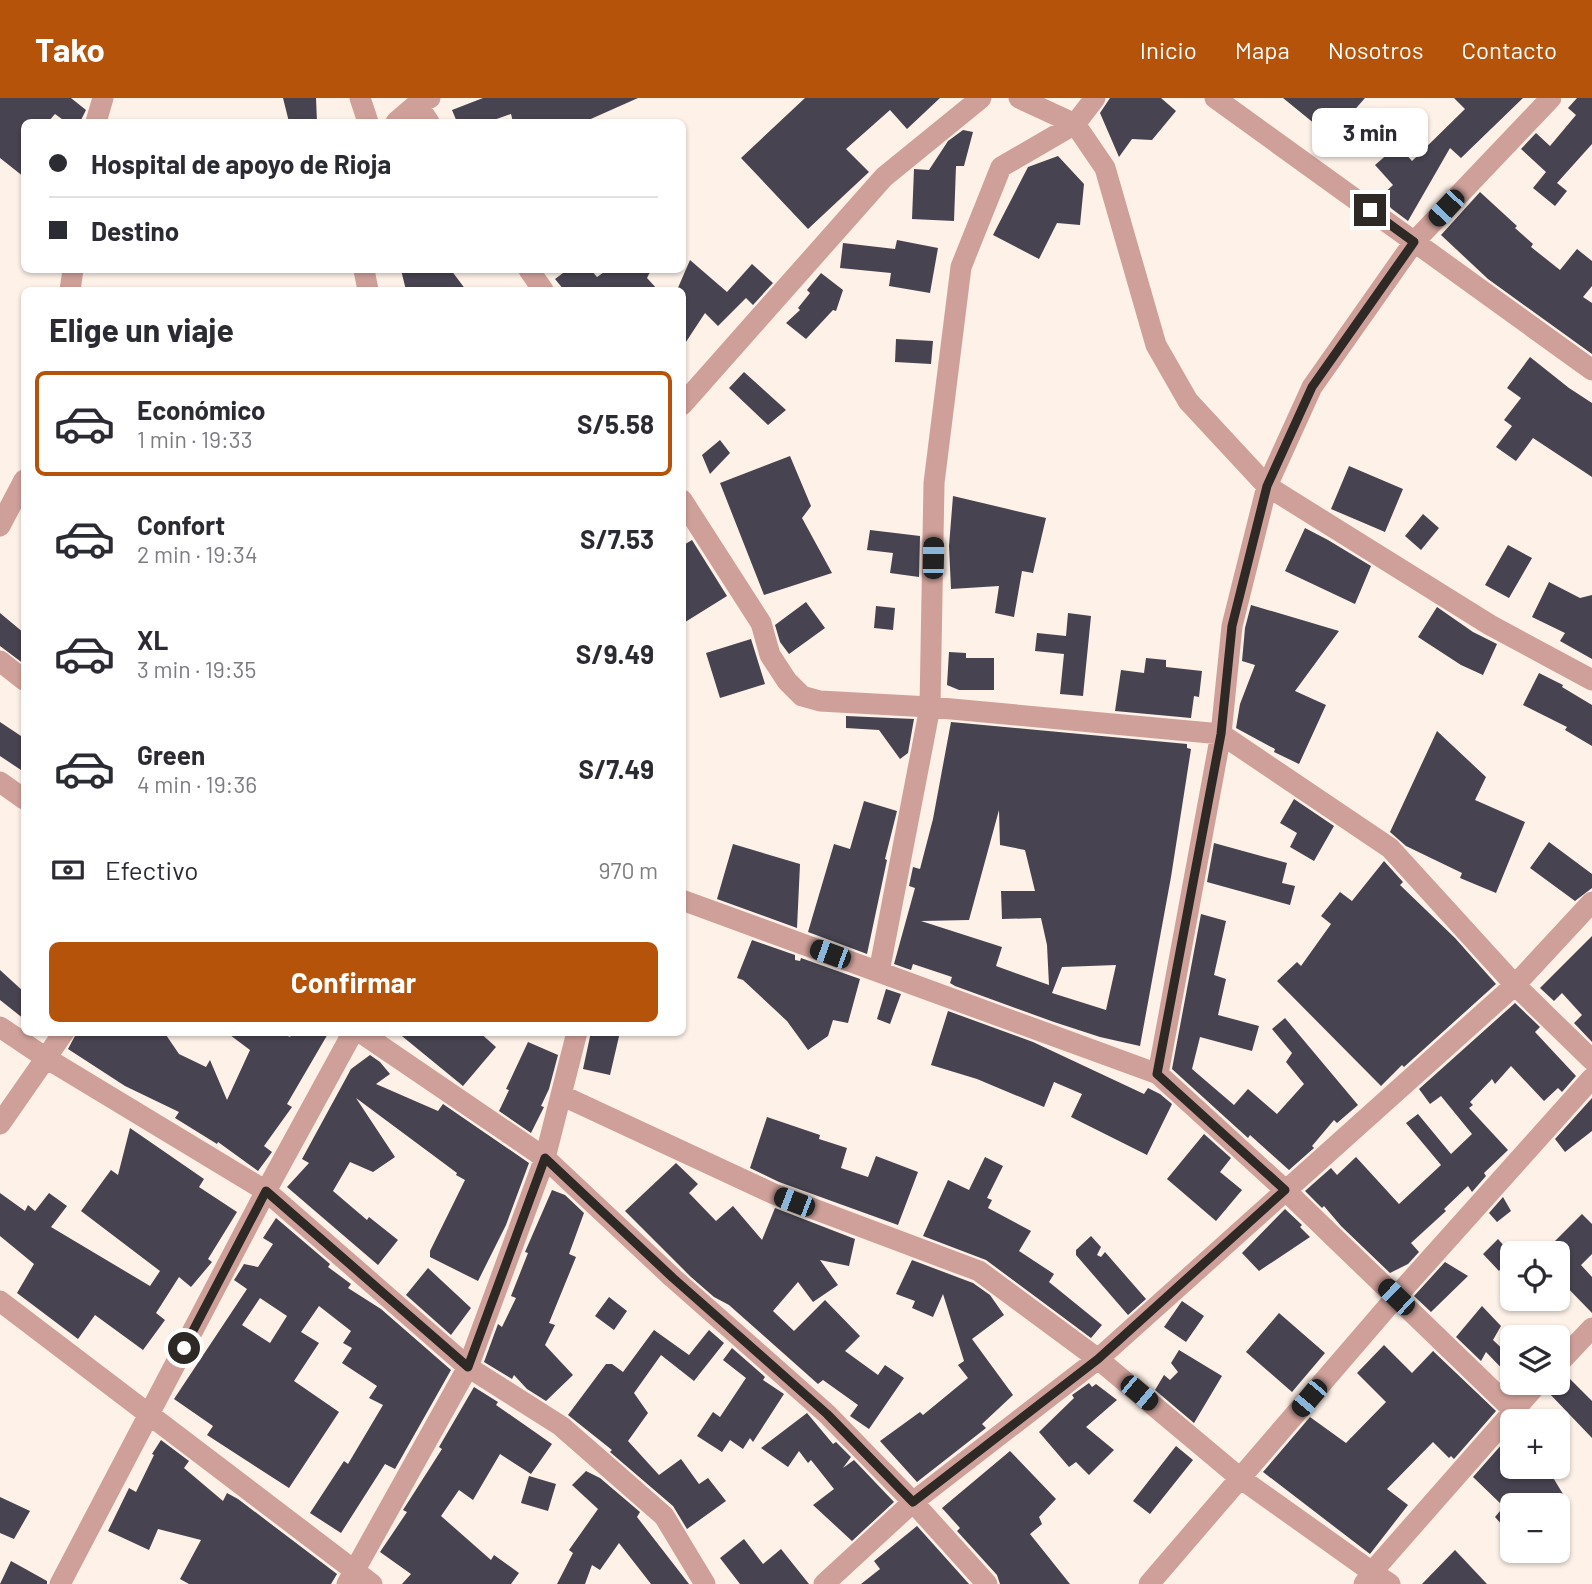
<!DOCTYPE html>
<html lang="es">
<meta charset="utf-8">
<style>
body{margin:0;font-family:Barlow,sans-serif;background:#f7f7f7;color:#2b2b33;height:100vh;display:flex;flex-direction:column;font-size:26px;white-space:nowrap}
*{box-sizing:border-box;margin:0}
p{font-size:23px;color:#7c7c81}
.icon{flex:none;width:38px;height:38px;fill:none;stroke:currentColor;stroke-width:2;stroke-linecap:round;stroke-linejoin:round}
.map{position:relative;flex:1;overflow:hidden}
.panel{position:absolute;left:21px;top:189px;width:665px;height:749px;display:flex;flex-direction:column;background:#fff;border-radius:10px;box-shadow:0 2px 5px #0004}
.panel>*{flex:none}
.guide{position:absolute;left:21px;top:21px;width:665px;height:154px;border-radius:10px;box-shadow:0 2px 5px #0004;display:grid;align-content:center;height:154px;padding:0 28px;background:#fff}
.fabs{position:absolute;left:1500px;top:1143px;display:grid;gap:14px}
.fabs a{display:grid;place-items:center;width:70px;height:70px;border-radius:10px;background:#fff;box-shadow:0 2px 5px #0004;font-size:35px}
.end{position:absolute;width:32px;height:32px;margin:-16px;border:9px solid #2f2925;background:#fff;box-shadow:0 0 0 4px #fff}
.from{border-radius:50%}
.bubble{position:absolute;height:49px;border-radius:10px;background:#fff;box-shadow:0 2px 5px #0004;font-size:23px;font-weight:700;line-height:49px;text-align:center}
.car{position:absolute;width:21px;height:42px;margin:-21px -10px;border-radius:9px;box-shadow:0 0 5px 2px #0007;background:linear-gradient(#222 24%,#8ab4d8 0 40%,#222 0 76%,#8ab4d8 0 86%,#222 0)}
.guide b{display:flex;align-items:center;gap:24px;height:66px;font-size:26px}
.guide b+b{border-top:2px solid #e1e1e2}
.guide i{width:18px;height:18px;background:#2b2b33}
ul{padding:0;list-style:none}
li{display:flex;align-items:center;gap:21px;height:105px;margin:0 14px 10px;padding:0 14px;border:4px solid transparent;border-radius:10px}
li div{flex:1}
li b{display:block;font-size:26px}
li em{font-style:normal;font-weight:700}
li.current{border-color:#b45309}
li>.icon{width:63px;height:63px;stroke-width:1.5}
h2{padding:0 28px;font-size:32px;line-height:84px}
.pay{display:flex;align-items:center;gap:18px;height:77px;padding:0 28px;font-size:26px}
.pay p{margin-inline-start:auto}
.primary-button{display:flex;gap:14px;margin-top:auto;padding:14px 28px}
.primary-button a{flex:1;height:80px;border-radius:10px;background:#b45309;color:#fff;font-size:28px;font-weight:700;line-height:80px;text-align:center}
header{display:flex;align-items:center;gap:42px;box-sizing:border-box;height:98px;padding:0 35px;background:#b45309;color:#fff}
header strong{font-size:33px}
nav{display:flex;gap:38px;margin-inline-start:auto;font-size:24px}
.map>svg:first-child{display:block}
</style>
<header>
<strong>Tako</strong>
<nav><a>Inicio</a><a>Mapa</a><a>Nosotros</a><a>Contacto</a></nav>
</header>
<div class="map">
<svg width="1592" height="1486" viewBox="0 0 1592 1486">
<rect width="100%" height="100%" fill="#fdf1e8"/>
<path fill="#474350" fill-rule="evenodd" d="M0,0H71L86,12L80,24H66L55,16L48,24H24V79L0,60Z
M283,0H316L317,24H289Z
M483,0H638L584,24H513L511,16L488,24H457L452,12Z
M805,0H940L907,31L890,12L846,51L869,74L808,131L741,60Z
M1110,0H1161L1176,13L1152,42L1132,41L1119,59L1100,15Z
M1283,0H1365L1351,16L1372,34L1353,57Z
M1454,0H1523L1461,60L1450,50L1408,123L1392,111L1380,99L1393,87L1375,67L1398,47L1412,63L1465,11Z
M1577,0H1592V46L1557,85L1567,93L1555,108L1533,90L1546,74L1521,51L1536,35L1550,48L1576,17L1568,10Z
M963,32L973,34L964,68H956L954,123L912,121L914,71L929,72L948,43Z
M1058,58L1084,86L1080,127L1057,125L1039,161L993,137L1028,69Z
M1480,94L1517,128L1515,130L1533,146L1531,149L1560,172L1577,151L1592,163V188L1583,199L1592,205V256L1488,181L1441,137Z
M897,142L938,150L930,195L889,188L891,175L840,170L843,145L895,151Z
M690,162L727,194L752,166L773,185L753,207L746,200L718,228L705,215L682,250V192H677Z
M401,172H451L466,192H406Z
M567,172H591L597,179L607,172H651L647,180L658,192H564L555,181Z
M821,175L843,192L836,213L833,212L806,241L786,225L800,212L798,210L810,195L807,192Z
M896,241L933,243L931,266L895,264Z
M1530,259L1569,290L1592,305V379L1533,340L1516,363L1496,349L1512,328L1504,322L1521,300L1507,290Z
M744,274L786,312L768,327L729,290Z
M720,342L730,355L710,376L702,357Z
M790,358L811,408L802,420L832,475L764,497L720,385Z
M1349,368L1403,391L1385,434L1331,411Z
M953,398L1046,420L1033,475L1022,473L1014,519L995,515L999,488L951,491L949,448Z
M1423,416L1439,430L1421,452L1405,438Z
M1305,430L1328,442L1371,468L1355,506L1285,473Z
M870,432L920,438L919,479L890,475L893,455L867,452Z
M692,442L727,498L682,526V448Z
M1508,447L1532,460L1509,500L1485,487Z
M1549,484L1580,500L1592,497V561L1560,543L1565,535L1532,519Z
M806,504L825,530L789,556L780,544L775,527Z
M1251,507L1339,533L1295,593L1326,607L1299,666L1274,654L1275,651L1236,630L1240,606L1255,567L1242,563L1245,530Z
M876,508L895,510L893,532L874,530Z
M1437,509L1473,534L1497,546L1483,577L1461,567L1418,539Z
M0,515L24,535V566L0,548Z
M1068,515L1091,518L1083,598L1060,596L1064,556L1035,553L1037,535L1066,538Z
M751,541L765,586L720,600L706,555Z
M949,554L966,555V560H994V592H959L947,587Z
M1146,560L1166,562V569L1202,573L1199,599L1194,598L1191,620L1115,613L1121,572L1144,575Z
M1539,575L1563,587L1562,589L1592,607V648L1565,632L1567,629L1523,607Z
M846,618L914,621L908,655L900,661L879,632L846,630Z
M0,624L24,640V674L0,658Z
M951,624L1187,646V650L1191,651L1171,779L1140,948L1100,939L1054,924L955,888L950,885L952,879L913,866L911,872L894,866L915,790L909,788L913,769L920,771L933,721ZM999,712L1000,747L1025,752L1035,793H1001L1002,821L1041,820L1047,847L1049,887L996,868L1002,849L921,823L969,822ZM1116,867L1106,912L1052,895L1062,869Z
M1437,633L1486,679L1475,702L1525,724L1496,795L1460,780L1462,775L1406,748L1390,734Z
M1294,701L1334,728L1314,763L1290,749L1297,735L1280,725Z
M864,703L897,713L885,761L887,762L867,856L808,834L834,746L850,751Z
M1549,744L1592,776V790L1575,803L1530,770Z
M1214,745L1287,765L1282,785L1295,788L1290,807L1207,784Z
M733,746L800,766L797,830L717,801Z
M1384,763L1403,784L1400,787L1455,840L1496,886L1404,969L1402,967L1381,988L1277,883L1297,864L1301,868L1331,826L1321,818L1340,794L1352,803Z
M1201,816L1226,823L1214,877L1226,881L1218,917L1259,928L1252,953L1200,939L1192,971L1234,1007L1248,991L1277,1016L1304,986L1286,964L1292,955L1272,931L1285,920L1358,1007L1337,1025L1334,1022L1312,1048L1314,1050L1289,1072L1250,1037L1248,1040L1172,971Z
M1592,838V944L1574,925L1582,917L1562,895L1554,903L1540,890Z
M752,842L795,857V862L800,863L801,860L860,881L848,925L833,922L828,938L808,952L787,923L743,882L737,880Z
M0,872L24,894V921L0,902Z
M886,891L901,896L890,926L877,921Z
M1515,905L1540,929L1535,934L1576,978L1562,994L1558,990L1544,1003L1511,968L1495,986L1492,981L1470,1004L1473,1007L1469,1010L1508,1052L1484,1075L1486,1078L1472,1094L1468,1088L1444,1111L1446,1113L1411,1145L1419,1154L1408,1166L1390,1175L1341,1128L1324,1108L1322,1110L1305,1093L1331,1070L1337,1077L1356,1059L1399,1106L1441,1067L1406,1025L1418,1016L1451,1056L1472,1036L1441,998L1430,1006L1419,991Z
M948,913L1033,944L1144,996L1148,990L1160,996L1172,1006L1147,1057L1071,1019L1082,996L1054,984L1044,1009L977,981L931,967Z
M77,934H164L179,956L206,969L210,962L227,1002L250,952L226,934H279L290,939L293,934H329L287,1006L292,1009L264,1048L272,1054L258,1073L218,1044L217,1046L175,1020L179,1014L125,988L68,951Z
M397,934H479L496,949L463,988Z
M591,934H620L610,977L583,971Z
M528,944L558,957L549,991L541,1008L544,1009L531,1035L499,1013L509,992L506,991Z
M370,957L380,964L390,976L376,986L438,1013L443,1006L529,1065L506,1127L478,1183L430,1159V1153L465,1082L456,1077L457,1075L356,1000L395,1059L373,1074L350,1064L333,1093L367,1122L369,1119L398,1142L378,1167L287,1089L309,1065L302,1061L351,971Z
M1592,1000V1033L1565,1054L1555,1041Z
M767,1019L820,1037L819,1041L847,1050L841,1070L868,1079L876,1058L918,1074L898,1127L779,1084L750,1070Z
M130,1030L204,1081L199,1089L237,1114L208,1161L212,1164L191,1189L179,1179L156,1215L165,1222L143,1252L95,1217L78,1241L17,1195L34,1166L0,1138V1095L25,1113L28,1107L35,1113L49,1095L67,1108L51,1129L150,1188L160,1173L81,1113L111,1072L118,1077Z
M1204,1036L1231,1060L1220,1074L1242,1092L1216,1123L1167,1081Z
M985,1059L1003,1068L987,1100L992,1102L988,1110L1031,1133L1019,1153L1054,1176L1049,1184L1102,1227L1091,1240L986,1162L923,1138L948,1082L969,1092Z
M676,1065L698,1086L689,1095L716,1123L733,1108L762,1142L775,1110L855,1141L849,1168L820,1162L838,1187L813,1204L798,1184L773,1213L794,1233L825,1202L860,1238L845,1253L878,1277L885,1267L904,1280L869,1331L850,1318L858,1307L823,1282L818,1286L729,1207L714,1199L691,1179L625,1113Z
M552,1092L565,1097L584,1115L569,1156L576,1159L549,1225L555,1227L545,1247L573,1277L546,1303L527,1291L514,1277L512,1281L484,1264L498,1226L502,1229L516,1200L511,1198L528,1155L525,1154Z
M1503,1099L1511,1113L1497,1124L1489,1115Z
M1285,1111L1302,1127L1300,1129L1310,1139L1259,1173L1242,1155Z
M1582,1116L1592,1126V1156L1581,1167L1592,1179V1215L1558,1180V1155H1543Z
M276,1120L330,1166L328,1169L351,1186L348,1190L381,1211L451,1272L395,1371L385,1366L341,1435L310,1415L344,1363L348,1366L383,1307L369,1300L377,1288L342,1265L352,1250L343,1245L351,1233L319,1208L301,1234L319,1245L294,1283L339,1314L289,1390L207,1337L213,1328L174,1301L247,1191L234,1182L236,1179L244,1166L258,1169L273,1146L263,1140ZM260,1200L287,1218L270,1245L242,1227Z
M1091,1138L1101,1149L1097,1157L1101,1159L1105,1154L1146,1201L1128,1217L1076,1157V1152Z
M1498,1141L1512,1157V1159L1499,1173L1483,1156Z
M912,1162L973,1185L990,1197L1004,1217L972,1241L1013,1297L982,1326L986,1330L917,1384L880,1343L920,1314L923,1317L968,1280L958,1267L964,1263L943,1196L933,1219L912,1210L915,1203L896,1196Z
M1445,1164L1468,1178L1431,1214L1414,1198Z
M428,1170L471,1210L451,1237L406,1197Z
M609,1199L627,1213L614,1232L595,1218Z
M1182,1203L1204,1218L1186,1244L1164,1229Z
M1482,1208L1501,1228L1493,1242L1512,1260V1281L1486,1254L1481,1263L1456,1239Z
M1279,1215L1325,1255L1292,1294L1246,1254Z
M654,1232L689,1257L709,1232L724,1245L694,1283L661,1257L634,1295L648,1315L628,1343L659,1377L681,1361L699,1386L708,1380L726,1403L687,1431L673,1408L610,1354L612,1352L568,1317L606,1266H612L623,1274Z
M1384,1247L1412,1275L1433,1253L1496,1313L1454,1361L1451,1358L1449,1360L1433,1344L1387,1391L1408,1407L1370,1456L1263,1374L1310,1319L1346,1345L1386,1304L1357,1275Z
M732,1250L765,1279L763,1282L784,1296L753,1344L750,1340L743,1351L730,1342L722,1354L697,1338L713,1314L720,1319L746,1280L723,1262Z
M1179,1252L1222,1278L1194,1325L1155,1292L1164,1277L1170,1282L1178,1274L1171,1265Z
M1566,1277L1592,1303V1340L1548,1294L1552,1284H1558Z
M1089,1285L1092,1289L1096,1286L1117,1302L1086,1329L1114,1352L1089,1377L1076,1364L1069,1369L1039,1334L1074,1300L1072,1297Z
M474,1289L498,1304L496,1307L552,1346L531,1376L500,1356L473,1402L459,1392L441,1418L491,1462L494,1457L519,1475L511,1486H402L411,1476L380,1454L407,1414L403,1412L442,1351L439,1349Z
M807,1315L833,1346L836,1344L851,1359L843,1370L854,1362L894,1404L852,1443L813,1407L834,1391L811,1362L808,1365L799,1353L788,1369L761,1350Z
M1510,1337L1512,1339V1368H1546L1563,1396L1547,1407H1512V1438L1495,1419L1505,1407H1502L1473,1379Z
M161,1342L189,1363L184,1370L223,1403L227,1395L238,1401L337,1476L331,1486H189L180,1481L201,1442L158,1431L149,1452L108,1433L129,1390L136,1394L154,1357L152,1356Z
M1176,1348L1193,1362L1150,1416L1133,1403Z
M1010,1353L1056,1401L1039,1419L1042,1426L1030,1436L1070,1486H1000L997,1477L957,1433L960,1430L942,1410Z
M586,1373L600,1380L640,1414L637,1419L689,1486H651L619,1445L600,1472L592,1467L585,1486H557L573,1455L569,1452L598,1411L572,1387Z
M529,1378L556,1386L548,1413L521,1405Z
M0,1399L30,1413L14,1441L0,1435Z
M917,1428L969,1486H861L880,1471L874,1463Z
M744,1441L763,1466L781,1451L809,1486H740L720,1460Z
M1455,1452L1487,1486H1422Z
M11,1463L47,1483V1486H0Z"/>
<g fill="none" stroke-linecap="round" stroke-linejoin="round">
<path stroke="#cfa09a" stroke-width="21" d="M360,0L368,24
M1019,0L1075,26L1105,70L1156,247L1188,303L1267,388L1490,527L1592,582
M1215,0L1592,272
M417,6L429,24
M96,24L103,0
M396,24L417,6L430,0
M364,172L368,192
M529,172L543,192
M70,192L73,172
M682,307L884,79L981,0
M682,402L761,525L770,557L787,583L802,598L820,603L930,609L1221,636L1390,750L1515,887L1592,962
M0,428L24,382
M0,563L24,582
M0,684L24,701
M682,802L1158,976L1285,1092L1513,1312
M879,874L930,609L934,385L961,169L1001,69L1075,26L1095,0
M0,929L46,960L266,1093L468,1269L561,1328L664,1418L705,1486
M360,934L545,1060L673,1180L827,1316L913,1404L987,1486
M1158,976L1221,636L1232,528L1267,388L1312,289L1414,144L1551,0
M561,997L774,1096L979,1173L1098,1261L1240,1380L1372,1474L1539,1284
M0,1026L64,934
M0,1203L372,1486
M1558,1266L1592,1230
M60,1486L266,1093L353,934
M347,1486L468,1269L545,1060L577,934
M824,1486L913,1404L1098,1261L1515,887L1592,804
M1149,1486L1396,1199L1592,980
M1364,1486L1372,1474L1390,1486"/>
</g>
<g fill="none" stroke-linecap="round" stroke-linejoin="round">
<path stroke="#2f2925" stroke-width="9" d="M184,1250L266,1093L468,1269L545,1060L673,1180L827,1316L913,1404L1098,1261L1285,1092L1157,976L1221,636L1232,528L1267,388L1312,289L1414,144L1370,112"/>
</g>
</svg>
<div class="fabs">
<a><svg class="icon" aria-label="locate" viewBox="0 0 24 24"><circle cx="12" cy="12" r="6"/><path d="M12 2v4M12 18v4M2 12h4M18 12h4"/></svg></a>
<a><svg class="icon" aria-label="layers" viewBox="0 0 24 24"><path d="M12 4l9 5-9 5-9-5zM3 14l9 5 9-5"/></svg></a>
<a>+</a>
<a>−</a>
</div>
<i class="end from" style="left:184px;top:1250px"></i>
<i class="end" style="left:1370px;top:112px"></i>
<div class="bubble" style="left:1312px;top:10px;width:116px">3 min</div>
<i class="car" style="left:1446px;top:110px;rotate:223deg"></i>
<i class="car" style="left:933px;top:460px;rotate:1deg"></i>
<i class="car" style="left:830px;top:856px;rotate:290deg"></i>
<i class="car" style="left:794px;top:1104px;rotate:291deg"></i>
<i class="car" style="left:1396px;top:1199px;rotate:314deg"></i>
<i class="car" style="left:1139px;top:1295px;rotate:130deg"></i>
<i class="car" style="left:1309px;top:1300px;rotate:220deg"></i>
<div class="guide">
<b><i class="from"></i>Hospital de apoyo de Rioja</b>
<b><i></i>Destino</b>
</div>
<section class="panel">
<h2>Elige un viaje</h2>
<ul>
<li class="current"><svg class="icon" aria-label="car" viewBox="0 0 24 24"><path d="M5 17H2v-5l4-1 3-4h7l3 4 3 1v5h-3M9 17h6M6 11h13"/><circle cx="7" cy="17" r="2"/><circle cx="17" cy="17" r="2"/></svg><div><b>Económico</b><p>1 min · 19:33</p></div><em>S/5.58</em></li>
<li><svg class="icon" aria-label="car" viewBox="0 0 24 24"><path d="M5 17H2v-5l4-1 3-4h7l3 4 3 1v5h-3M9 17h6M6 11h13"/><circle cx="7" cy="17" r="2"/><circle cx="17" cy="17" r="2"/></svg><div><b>Confort</b><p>2 min · 19:34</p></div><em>S/7.53</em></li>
<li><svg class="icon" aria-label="car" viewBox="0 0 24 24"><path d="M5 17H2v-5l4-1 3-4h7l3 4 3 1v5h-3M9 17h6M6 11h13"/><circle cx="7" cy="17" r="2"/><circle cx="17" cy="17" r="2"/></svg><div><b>XL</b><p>3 min · 19:35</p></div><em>S/9.49</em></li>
<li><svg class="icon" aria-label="car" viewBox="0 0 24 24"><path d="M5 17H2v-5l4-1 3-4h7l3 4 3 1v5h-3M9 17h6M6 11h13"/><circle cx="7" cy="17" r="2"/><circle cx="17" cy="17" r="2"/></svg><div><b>Green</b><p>4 min · 19:36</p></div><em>S/7.49</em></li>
</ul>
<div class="pay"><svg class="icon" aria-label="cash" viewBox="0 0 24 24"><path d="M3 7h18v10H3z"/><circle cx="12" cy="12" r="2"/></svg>Efectivo<p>970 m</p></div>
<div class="primary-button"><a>Confirmar</a></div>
</section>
</div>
